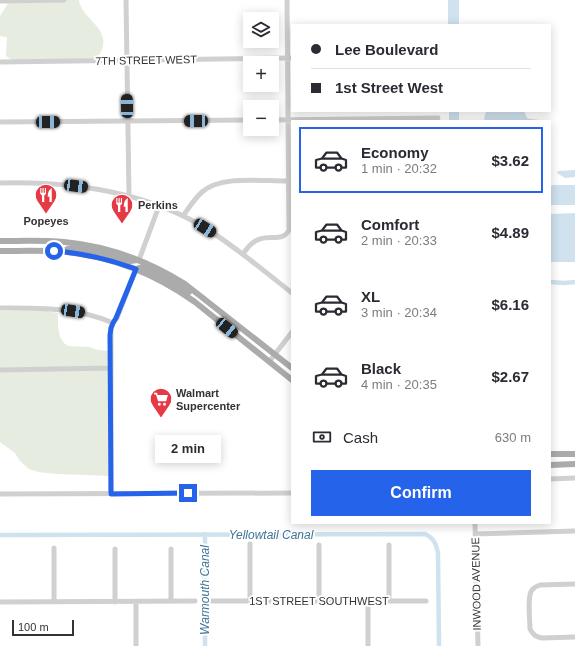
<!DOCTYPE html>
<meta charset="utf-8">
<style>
body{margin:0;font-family:Arial,sans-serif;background:#f2f2f3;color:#2b2b33;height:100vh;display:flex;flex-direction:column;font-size:15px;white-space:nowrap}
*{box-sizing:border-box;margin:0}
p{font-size:13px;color:#7c7c81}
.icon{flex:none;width:22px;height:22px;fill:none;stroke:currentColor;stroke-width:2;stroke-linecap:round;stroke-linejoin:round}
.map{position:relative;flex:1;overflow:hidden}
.drawer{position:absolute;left:291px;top:120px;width:260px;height:404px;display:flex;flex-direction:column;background:#fff;border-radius:0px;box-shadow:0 2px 10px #0003}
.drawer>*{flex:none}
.top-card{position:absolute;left:291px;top:24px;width:260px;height:88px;border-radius:0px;box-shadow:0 2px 10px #0003;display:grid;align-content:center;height:88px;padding:0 20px;background:#fff}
.fabs{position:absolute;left:243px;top:12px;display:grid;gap:8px}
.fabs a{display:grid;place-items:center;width:36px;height:36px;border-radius:0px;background:#fff;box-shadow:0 2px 10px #0003;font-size:20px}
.scale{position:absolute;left:12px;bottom:10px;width:62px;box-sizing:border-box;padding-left:4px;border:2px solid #333;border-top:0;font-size:11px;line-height:14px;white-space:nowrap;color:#333;-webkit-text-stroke:3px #fff;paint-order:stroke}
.end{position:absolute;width:18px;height:18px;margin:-9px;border:5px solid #2563eb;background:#fff;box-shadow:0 0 0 2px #fff}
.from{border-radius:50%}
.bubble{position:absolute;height:28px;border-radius:0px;background:#fff;box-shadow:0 2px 10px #0003;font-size:13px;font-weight:700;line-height:28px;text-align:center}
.car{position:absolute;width:12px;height:24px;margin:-12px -6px;border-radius:5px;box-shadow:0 0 3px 1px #0007;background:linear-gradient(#222 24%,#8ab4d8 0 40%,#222 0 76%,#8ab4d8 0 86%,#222 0)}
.top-card b{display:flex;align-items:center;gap:14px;height:38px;font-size:15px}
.top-card b+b{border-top:1px solid #e1e1e2}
.top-card i{width:10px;height:10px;background:#2b2b33}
ul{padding:7px 0 0;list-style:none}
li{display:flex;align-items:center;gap:12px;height:66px;margin:0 8px 6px;padding:0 12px;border:2px solid transparent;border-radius:0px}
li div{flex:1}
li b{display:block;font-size:15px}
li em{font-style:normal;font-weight:700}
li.selected{border-color:#2563eb}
li>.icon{width:36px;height:36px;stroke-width:1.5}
.pay{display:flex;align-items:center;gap:10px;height:44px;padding:0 20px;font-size:15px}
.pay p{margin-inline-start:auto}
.action{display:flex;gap:8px;margin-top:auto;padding:8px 20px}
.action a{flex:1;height:46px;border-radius:0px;background:#2563eb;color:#fff;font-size:16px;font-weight:700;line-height:46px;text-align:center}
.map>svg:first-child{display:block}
</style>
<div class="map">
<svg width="575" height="646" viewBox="0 0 575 646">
<rect width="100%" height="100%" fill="#fff"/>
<path fill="#e6ecdf" d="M10,0H79C81,18 107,26 103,46C102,51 98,57 96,61L15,62L6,56L7,37L0,36V16Z
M41,310L58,313V326L60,337L64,343L68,346L89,347L98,350L110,351L111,476L58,474L38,472L29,469L20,461L15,453L0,442V311Z"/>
<path fill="#cfe2ee" d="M448,0H459V25H448Z
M449,111H459V121H449Z
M487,111H524L527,118C533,120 538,119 544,121H484L485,114Z
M575,170V177L565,178L557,173L558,171Z
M554,185H575V205H550V186Z
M575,213V262H550V214Z"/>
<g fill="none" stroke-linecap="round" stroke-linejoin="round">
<path stroke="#cfe2ee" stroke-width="4.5" d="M550,282L564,283L575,282
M205,534V646
M0,535L425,534C434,538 436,544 438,553L439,646"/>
<path stroke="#d0d0d0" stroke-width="5" d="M126,0L129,195
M0,1L64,0
M0,62L292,58
M272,120L438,118
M0,122L250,120
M0,183C72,181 145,191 207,229C237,248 264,271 292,293
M183,216C189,208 194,199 202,192C222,174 266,182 292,181
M243,254C247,248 252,241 260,239C271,235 283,242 289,230L287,0
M139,260L159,206
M0,308C39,308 76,307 113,323
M269,362L292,332
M0,370L111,368
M550,479L575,478
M111,493V328L113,323L117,318L136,269
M0,494L292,493
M475,523L478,646
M475,534L575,531
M389,545V601
M54,548V602
M115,549V602
M171,549V601
M575,584L540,585C537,586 534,587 532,590C527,596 530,620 530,629C533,635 536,637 542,638L575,637
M212,601H426
M250,601V544
M319,601V545
M368,601V646
M0,602L195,601
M136,602V646"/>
<path stroke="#ababab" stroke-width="6" d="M0,241C21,241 43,240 64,242C108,246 148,261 185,284L292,368
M0,251C22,251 45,250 67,252C114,257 157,275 195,302L292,380
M64,251L72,247L98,252L130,261L138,260
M136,269L139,268L144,267L173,281L189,292
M550,454H575
M550,465L575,464"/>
</g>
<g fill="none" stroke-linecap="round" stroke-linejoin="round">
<path stroke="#2563eb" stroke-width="5" d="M54,251C82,253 109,259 136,269L116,318L113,323L111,328L110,335L111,494L188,493"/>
</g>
<defs>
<g id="restaurant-pin" transform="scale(1.15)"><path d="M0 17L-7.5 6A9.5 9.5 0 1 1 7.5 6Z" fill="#e63946" stroke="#fff"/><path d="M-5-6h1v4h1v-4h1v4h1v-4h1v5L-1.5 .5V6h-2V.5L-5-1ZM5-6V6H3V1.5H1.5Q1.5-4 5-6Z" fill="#fff"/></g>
<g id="supermarket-pin" transform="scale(1.15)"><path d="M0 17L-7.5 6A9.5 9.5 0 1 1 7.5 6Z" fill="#e63946" stroke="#fff"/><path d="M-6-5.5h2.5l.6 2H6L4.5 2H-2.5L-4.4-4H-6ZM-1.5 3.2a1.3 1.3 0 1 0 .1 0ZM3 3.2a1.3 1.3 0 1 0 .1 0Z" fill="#fff"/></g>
</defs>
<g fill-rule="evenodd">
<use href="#restaurant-pin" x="46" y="195"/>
<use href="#restaurant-pin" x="122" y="205"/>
<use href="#supermarket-pin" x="161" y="399"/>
</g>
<g text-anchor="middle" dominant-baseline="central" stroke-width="4" stroke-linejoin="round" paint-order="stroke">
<g font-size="11" fill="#333" stroke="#fff">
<text transform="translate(146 60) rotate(-1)">7TH STREET WEST</text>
<text transform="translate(476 584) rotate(-91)">INWOOD AVENUE</text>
<text x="319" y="601">1ST STREET SOUTHWEST</text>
</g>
<g font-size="11" font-weight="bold" fill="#333" stroke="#fff" text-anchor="start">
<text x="138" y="205">Perkins</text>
<text x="46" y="221" text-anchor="middle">Popeyes</text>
<text x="176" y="393">Walmart<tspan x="176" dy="13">Supercenter</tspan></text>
</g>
<g font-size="12" font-style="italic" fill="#3f7597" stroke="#fff">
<text x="271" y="535">Yellowtail Canal</text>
<text transform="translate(205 590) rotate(-90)">Warmouth Canal</text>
</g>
</g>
</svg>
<div class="fabs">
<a><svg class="icon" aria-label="layers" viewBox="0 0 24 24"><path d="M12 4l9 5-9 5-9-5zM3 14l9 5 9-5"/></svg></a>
<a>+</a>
<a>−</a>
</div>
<div class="scale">100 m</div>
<i class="end from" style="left:54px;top:251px"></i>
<i class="end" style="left:188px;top:493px"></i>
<div class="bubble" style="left:155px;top:435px;width:66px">2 min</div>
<i class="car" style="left:127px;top:106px;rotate:359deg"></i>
<i class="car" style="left:196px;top:121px;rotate:269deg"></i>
<i class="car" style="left:48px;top:122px;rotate:89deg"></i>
<i class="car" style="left:76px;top:186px;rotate:97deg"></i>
<i class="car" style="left:205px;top:228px;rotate:122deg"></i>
<i class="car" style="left:73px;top:311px;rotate:99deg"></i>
<i class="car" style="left:227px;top:328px;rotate:129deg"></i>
<div class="top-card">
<b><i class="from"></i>Lee Boulevard</b>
<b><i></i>1st Street West</b>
</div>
<section class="drawer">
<ul>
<li class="selected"><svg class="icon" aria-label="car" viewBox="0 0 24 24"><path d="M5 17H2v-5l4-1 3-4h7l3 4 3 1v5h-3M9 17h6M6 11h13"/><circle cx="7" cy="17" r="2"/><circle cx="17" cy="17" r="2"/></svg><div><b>Economy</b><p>1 min · 20:32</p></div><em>$3.62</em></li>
<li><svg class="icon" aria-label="car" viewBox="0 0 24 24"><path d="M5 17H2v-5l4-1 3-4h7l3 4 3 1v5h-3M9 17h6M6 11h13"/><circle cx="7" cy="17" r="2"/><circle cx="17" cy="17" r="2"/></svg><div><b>Comfort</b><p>2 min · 20:33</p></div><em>$4.89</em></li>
<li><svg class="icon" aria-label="car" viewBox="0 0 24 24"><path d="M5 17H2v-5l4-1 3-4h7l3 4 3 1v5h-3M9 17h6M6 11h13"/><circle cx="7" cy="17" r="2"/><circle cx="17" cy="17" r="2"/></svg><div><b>XL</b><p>3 min · 20:34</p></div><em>$6.16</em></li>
<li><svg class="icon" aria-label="car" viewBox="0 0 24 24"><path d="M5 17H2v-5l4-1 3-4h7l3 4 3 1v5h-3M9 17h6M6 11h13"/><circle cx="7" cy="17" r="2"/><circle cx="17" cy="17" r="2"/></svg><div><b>Black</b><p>4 min · 20:35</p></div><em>$2.67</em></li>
</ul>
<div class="pay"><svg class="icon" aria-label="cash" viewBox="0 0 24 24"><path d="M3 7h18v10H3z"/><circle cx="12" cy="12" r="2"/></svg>Cash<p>630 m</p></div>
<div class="action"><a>Confirm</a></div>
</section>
</div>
